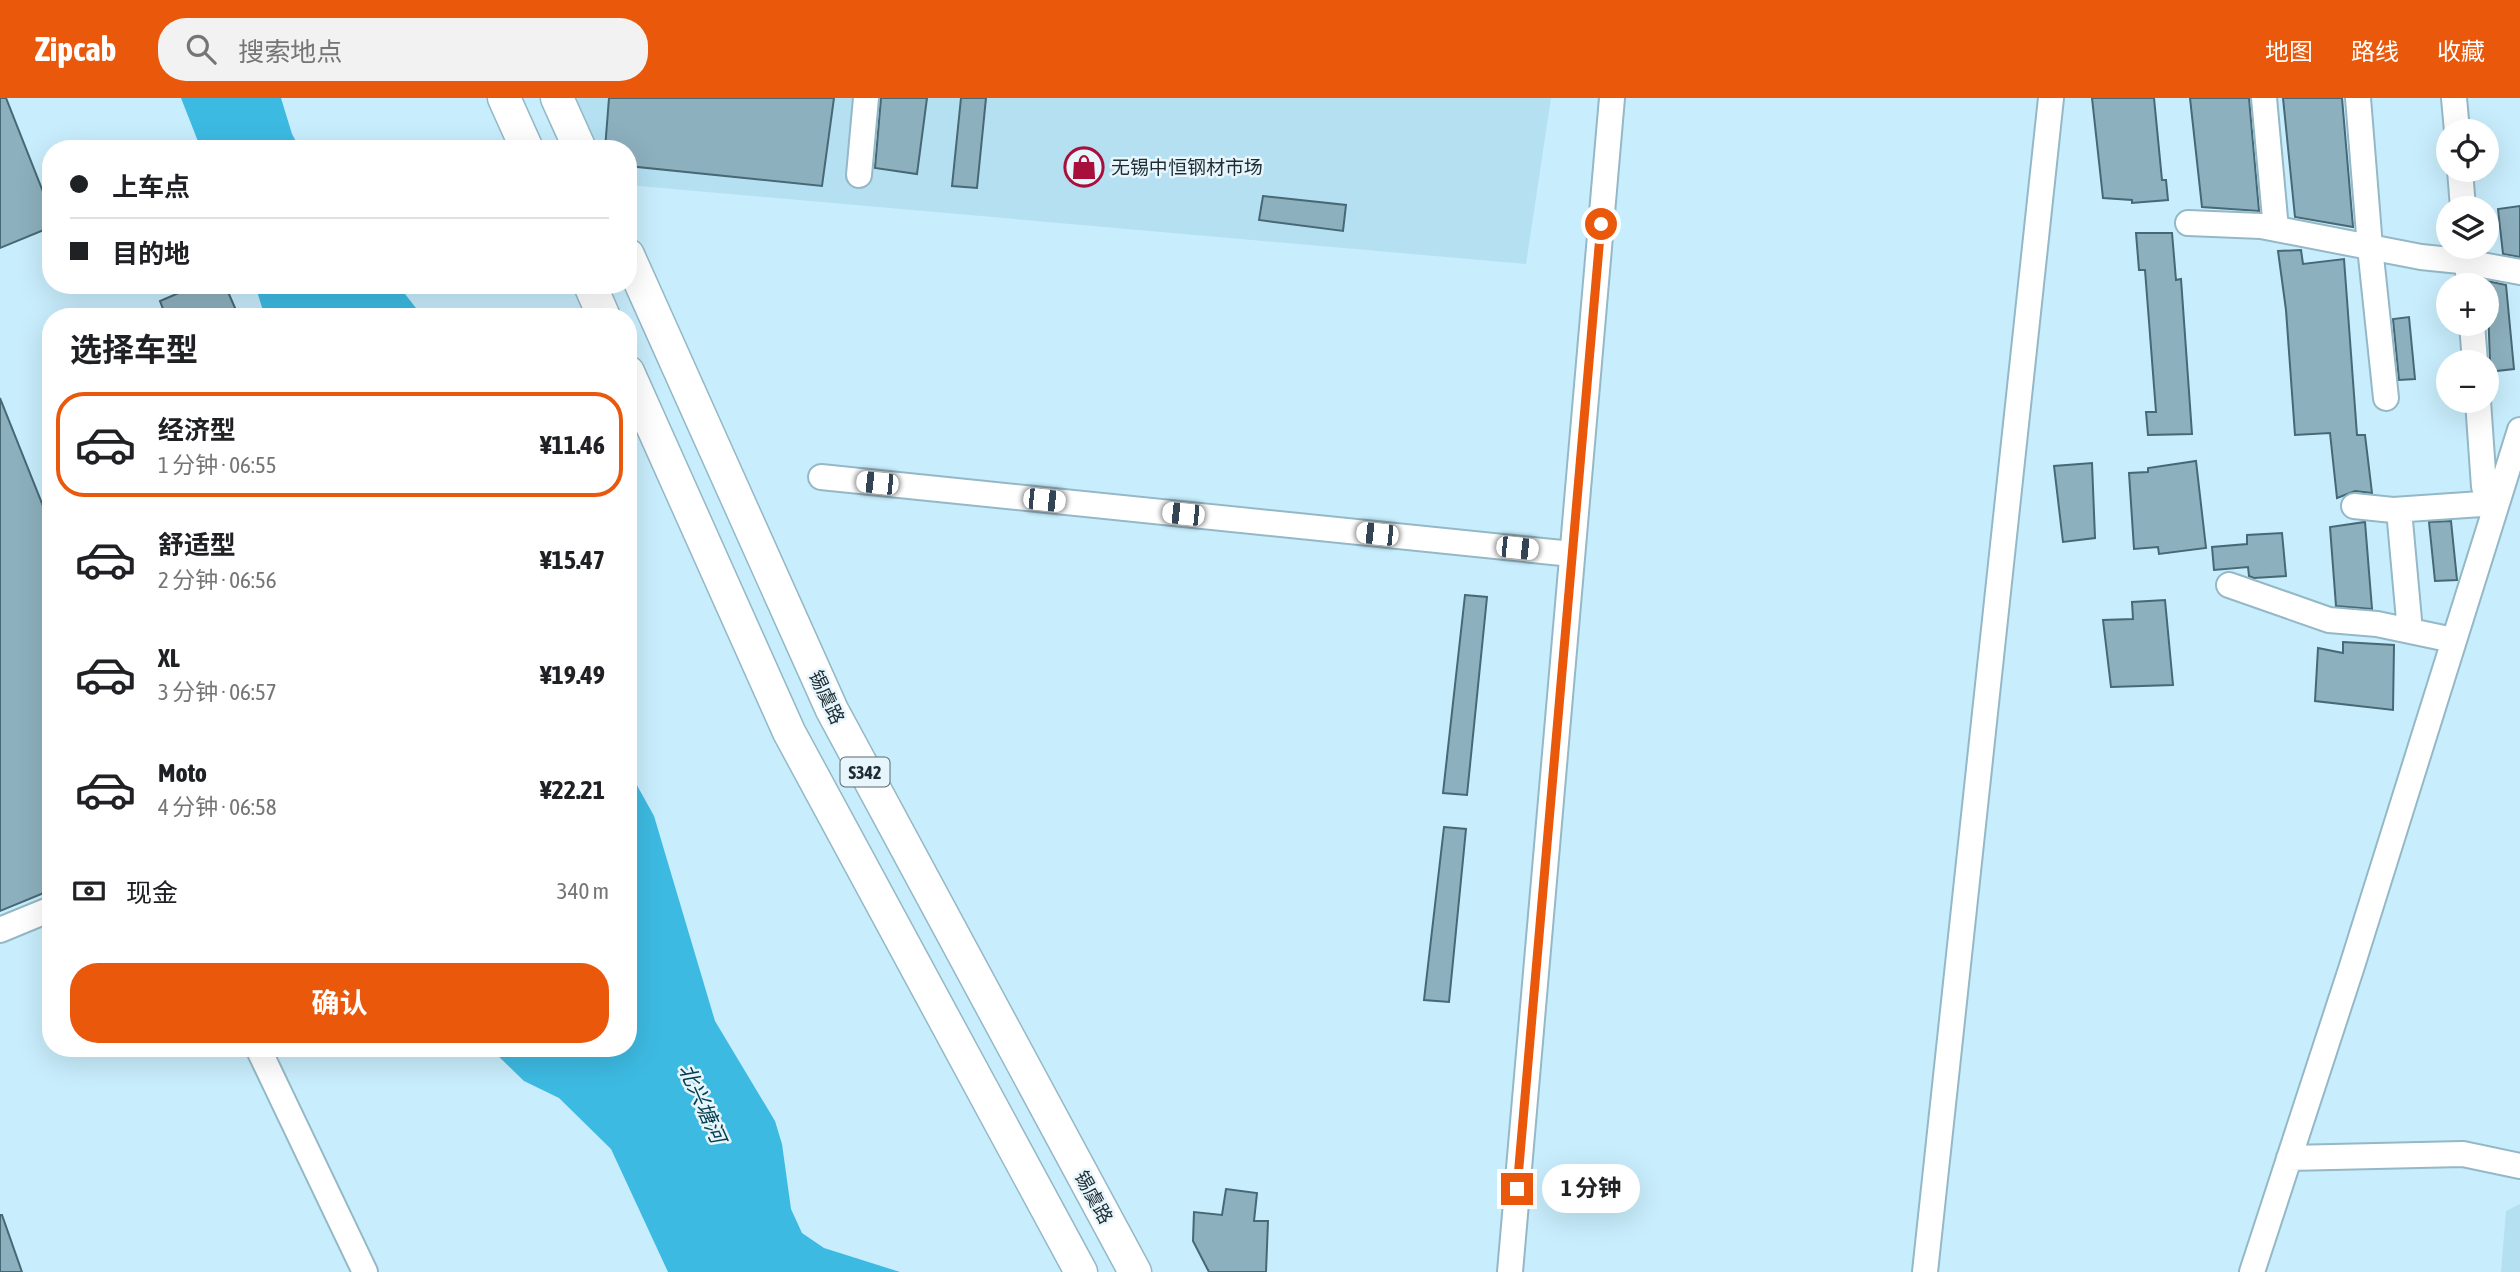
<!DOCTYPE html>
<html lang="zh">
<meta charset="utf-8">
<style>
body{margin:0;font-family:"Asap Condensed","Noto Sans SC",sans-serif;background:#f2f2f2;color:#202124;height:100vh;display:flex;flex-direction:column;font-size:26px;white-space:nowrap}
*{box-sizing:border-box;margin:0}
p{font-size:23px;color:#757577}
.icon{flex:none;width:38px;height:38px;fill:none;stroke:currentColor;stroke-width:2;stroke-linecap:round;stroke-linejoin:round}
.map{position:relative;flex:1;overflow:hidden}
.side{position:absolute;left:42px;top:210px;width:595px;height:749px;display:flex;flex-direction:column;background:#fff;border-radius:28px;box-shadow:0 7px 28px #0002}
.side>*{flex:none}
.guide{position:absolute;left:42px;top:42px;width:595px;height:154px;border-radius:28px;box-shadow:0 7px 28px #0002;display:grid;align-content:center;height:154px;padding:0 28px;background:#fff}
.buttons{position:absolute;left:2436px;top:21px;display:grid;gap:14px}
.buttons a{display:grid;place-items:center;width:63px;height:63px;border-radius:50%;background:#fff;box-shadow:0 7px 28px #0002;font-size:35px}
.end{position:absolute;width:32px;height:32px;margin:-16px;border:9px solid #ea580c;background:#fff;box-shadow:0 0 0 4px #fff}
.from{border-radius:50%}
.bubble{position:absolute;height:49px;border-radius:24px;background:#fff;box-shadow:0 7px 28px #0002;font-size:23px;font-weight:700;line-height:49px;text-align:center}
.car{position:absolute;width:21px;height:42px;margin:-21px -10px;border-radius:9px;box-shadow:0 0 5px 2px #0007;background:linear-gradient(#fff 24%,#345 0 40%,#fff 0 76%,#345 0 86%,#fff 0)}
.guide b{display:flex;align-items:center;gap:24px;height:66px;font-size:26px}
.guide b+b{border-top:2px solid #e0e0e0}
.guide i{width:18px;height:18px;background:#202124}
ul{padding:0;list-style:none}
li{display:flex;align-items:center;gap:21px;height:105px;margin:0 14px 10px;padding:0 14px;border:4px solid transparent;border-radius:28px}
li div{flex:1}
li b{display:block;font-size:26px}
li em{font-style:normal;font-weight:700}
li.active{border-color:#ea580c}
li>.icon{width:63px;height:63px;stroke-width:1.5}
h2{padding:0 28px;font-size:32px;line-height:84px}
.pay{display:flex;align-items:center;gap:18px;height:77px;padding:0 28px;font-size:26px}
.pay p{margin-inline-start:auto}
.primary-button{display:flex;gap:14px;margin-top:auto;padding:14px 28px}
.primary-button a{flex:1;height:80px;border-radius:28px;background:#ea580c;color:#fff;font-size:28px;font-weight:700;line-height:80px;text-align:center}
header{display:flex;align-items:center;gap:42px;box-sizing:border-box;height:98px;padding:0 35px;background:#ea580c;color:#fff}
header strong{font-size:33px}
nav{display:flex;gap:38px;margin-inline-start:auto;font-size:24px}
.search{width:490px;height:63px;background:#f2f2f2;display:flex;align-items:center;gap:18px;box-sizing:border-box;padding:0 24px;border-radius:28px;color:#757577;font-size:26px}
.map>svg:first-child{display:block}
</style>
<header>
<strong>Zipcab</strong>
<div class="search"><svg class="icon" aria-label="search" viewBox="0 0 24 24"><circle cx="10" cy="10" r="6"/><path d="M15 15l6 6"/></svg>搜索地点</div>
<nav><a>地图</a><a>路线</a><a>收藏</a></nav>
</header>
<div class="map">
<svg width="2520" height="1174" viewBox="0 0 2520 1174">
<rect width="100%" height="100%" fill="#c8edfc"/>
<path fill="#b4e0f2" d="M573,0H1551L1526,166L628,87V51H593Z
M2520,1106V1174H2501L2506,1113Z"/>
<path fill="#3dbae2" d="M181,0H281L292,36L300,51H201Z
M255,187H398L423,219H265Z
M628,671L654,718L715,923L775,1023L782,1046L791,1111L802,1135L824,1150L900,1174H668L611,1051L559,1000L524,983L490,950H628Z"/>
<path fill="#8db0be" stroke="#476875" stroke-width="2" d="M0,0H6L51,114V129L0,150Z
M609,0H834L822,88L628,68V51H605Z
M881,0H927L917,76L875,70Z
M961,0H986L977,90L952,88Z
M2092,0H2154L2162,82H2166L2168,102L2132,105V102L2103,100Z
M2190,0H2249L2259,113L2202,109Z
M2283,0H2342L2353,129L2295,119Z
M1263,98L1346,107L1343,133L1259,122Z
M2520,108V159L2503,156L2498,111Z
M2136,135H2172L2176,182L2181,181L2192,336L2148,337L2146,314H2156L2145,172H2139Z
M2301,152L2303,166L2344,161L2357,337H2365L2372,395L2355,393L2337,400L2330,335L2295,337L2286,212L2278,153Z
M2487,183L2506,187L2514,271L2487,274L2490,263Z
M197,187H225L239,219H166L160,203Z
M2409,219L2415,281L2399,282L2393,221Z
M0,300L51,428V792L0,813Z
M2196,363L2206,450L2159,456L2158,449L2134,451L2129,375L2148,374V370Z
M2092,365L2095,440L2063,444L2054,368Z
M2451,423L2457,482L2435,483L2429,424Z
M2365,424L2372,511L2336,508L2330,429Z
M2282,435L2286,478L2254,480L2249,478L2248,469L2214,472L2212,449L2247,446V437Z
M1465,497L1487,499L1467,697L1443,695Z
M2165,502L2173,587L2111,589L2103,522L2133,521L2132,504Z
M2343,544L2394,547L2393,612L2315,603L2318,550L2343,555Z
M1444,729L1466,731L1449,904L1424,902Z
M1226,1091L1257,1095L1254,1123H1268L1266,1174H1209L1193,1143L1194,1114L1222,1117Z
M0,1117H2L22,1174H0Z"/>
<g fill="none" stroke-linecap="round" stroke-linejoin="round">
<g stroke="#94b8c6" stroke-width="28">
<path id="minor" d="M2264,0L2276,131
M2358,0L2370,149L2386,300
M2454,0L2457,33
M2460,72L2463,110
M859,77L866,0
M2188,125L2261,128L2421,159L2460,163L2520,174
M2466,149L2469,187
M2472,226L2475,264
M2478,303L2484,389L2496,405
M821,379L1572,456
M2354,408L2393,412L2496,405
M2399,412L2410,533
M2229,487L2329,522L2377,526L2453,542
M0,832L51,811
M258,950L365,1174
M2289,1060L2463,1056L2520,1068
M1510,1174L1612,0
M1925,1174L2051,0
M2252,1174L2352,868L2520,332"/>
</g>
<g stroke="#94b8c6" stroke-width="35">
<path id="major" d="M504,0L527,51
M557,0L580,51
M628,157L832,612L1135,1174
M590,187L604,219
M628,274L789,634L1081,1174"/>
</g>
<use href="#minor" stroke="#fff" stroke-width="24"/>
<use href="#major" stroke="#fff" stroke-width="32"/>
</g>
<g fill="none" stroke-linecap="round" stroke-linejoin="round">
<path stroke="#ea580c" stroke-width="9" d="M1517,1091L1601,126"/>
</g>
<defs>
<g id="shop-ring" transform="scale(2.0125)"><circle r="9.5" fill="#e7f6fc" stroke="#a8103b" stroke-width="1.5"/><path d="M-5-2.5h2.3a2.7 3.5 0 0 1 5.4 0H5L5.5 6h-11ZM-1.5-2.5h3a1.5 2.3 0 0 0-3 0Z" fill="#a8103b"/></g>
</defs>
<g fill-rule="evenodd">
<use href="#shop-ring" x="1084" y="69"/>
</g>
<g text-anchor="middle" dominant-baseline="central" stroke-width="5" stroke-linejoin="round" paint-order="stroke">
<rect fill="#e7f6fc" stroke="#5b696f" stroke-width="2" x="840.5" y="659.5" width="49" height="29" rx="5"/>
<g font-size="18" font-weight="bold" fill="#1f2d33">
<text x="865" y="674">S342</text>
</g>
<g font-size="19" fill="#1f2d33" stroke="#e7f6fc" text-anchor="start">
<text x="1111" y="69">无锡中恒钢材市场</text>
</g>
<g font-size="19" fill="#1f2d33" stroke="#e7f6fc">
<text transform="translate(827 599) rotate(65)">锡虞路</text>
<text transform="translate(1094 1099) rotate(61)">锡虞路</text>
</g>
<g font-size="21" font-style="italic" fill="#043d4d" stroke="#e7f6fc">
<text transform="translate(703 1005) rotate(66)">北兴塘河</text>
</g>
</g>
</svg>
<div class="buttons">
<a><svg class="icon" aria-label="locate" viewBox="0 0 24 24"><circle cx="12" cy="12" r="6"/><path d="M12 2v4M12 18v4M2 12h4M18 12h4"/></svg></a>
<a><svg class="icon" aria-label="layers" viewBox="0 0 24 24"><path d="M12 4l9 5-9 5-9-5zM3 14l9 5 9-5"/></svg></a>
<a>+</a>
<a>−</a>
</div>
<i class="end from" style="left:1601px;top:126px"></i>
<i class="end" style="left:1517px;top:1091px"></i>
<div class="bubble" style="left:1542px;top:1066px;width:98px">1 分钟</div>
<i class="car" style="left:877px;top:385px;rotate:276deg"></i>
<i class="car" style="left:1044px;top:402px;rotate:96deg"></i>
<i class="car" style="left:1183px;top:416px;rotate:276deg"></i>
<i class="car" style="left:1377px;top:436px;rotate:276deg"></i>
<i class="car" style="left:1517px;top:450px;rotate:96deg"></i>
<div class="guide">
<b><i class="from"></i>上车点</b>
<b><i></i>目的地</b>
</div>
<section class="side">
<h2>选择车型</h2>
<ul>
<li class="active"><svg class="icon" aria-label="car" viewBox="0 0 24 24"><path d="M5 17H2v-5l4-1 3-4h7l3 4 3 1v5h-3M9 17h6M6 11h13"/><circle cx="7" cy="17" r="2"/><circle cx="17" cy="17" r="2"/></svg><div><b>经济型</b><p>1 分钟 · 06:55</p></div><em>¥11.46</em></li>
<li><svg class="icon" aria-label="car" viewBox="0 0 24 24"><path d="M5 17H2v-5l4-1 3-4h7l3 4 3 1v5h-3M9 17h6M6 11h13"/><circle cx="7" cy="17" r="2"/><circle cx="17" cy="17" r="2"/></svg><div><b>舒适型</b><p>2 分钟 · 06:56</p></div><em>¥15.47</em></li>
<li><svg class="icon" aria-label="car" viewBox="0 0 24 24"><path d="M5 17H2v-5l4-1 3-4h7l3 4 3 1v5h-3M9 17h6M6 11h13"/><circle cx="7" cy="17" r="2"/><circle cx="17" cy="17" r="2"/></svg><div><b>XL</b><p>3 分钟 · 06:57</p></div><em>¥19.49</em></li>
<li><svg class="icon" aria-label="car" viewBox="0 0 24 24"><path d="M5 17H2v-5l4-1 3-4h7l3 4 3 1v5h-3M9 17h6M6 11h13"/><circle cx="7" cy="17" r="2"/><circle cx="17" cy="17" r="2"/></svg><div><b>Moto</b><p>4 分钟 · 06:58</p></div><em>¥22.21</em></li>
</ul>
<div class="pay"><svg class="icon" aria-label="cash" viewBox="0 0 24 24"><path d="M3 7h18v10H3z"/><circle cx="12" cy="12" r="2"/></svg>现金<p>340 m</p></div>
<div class="primary-button"><a>确认</a></div>
</section>
</div>
